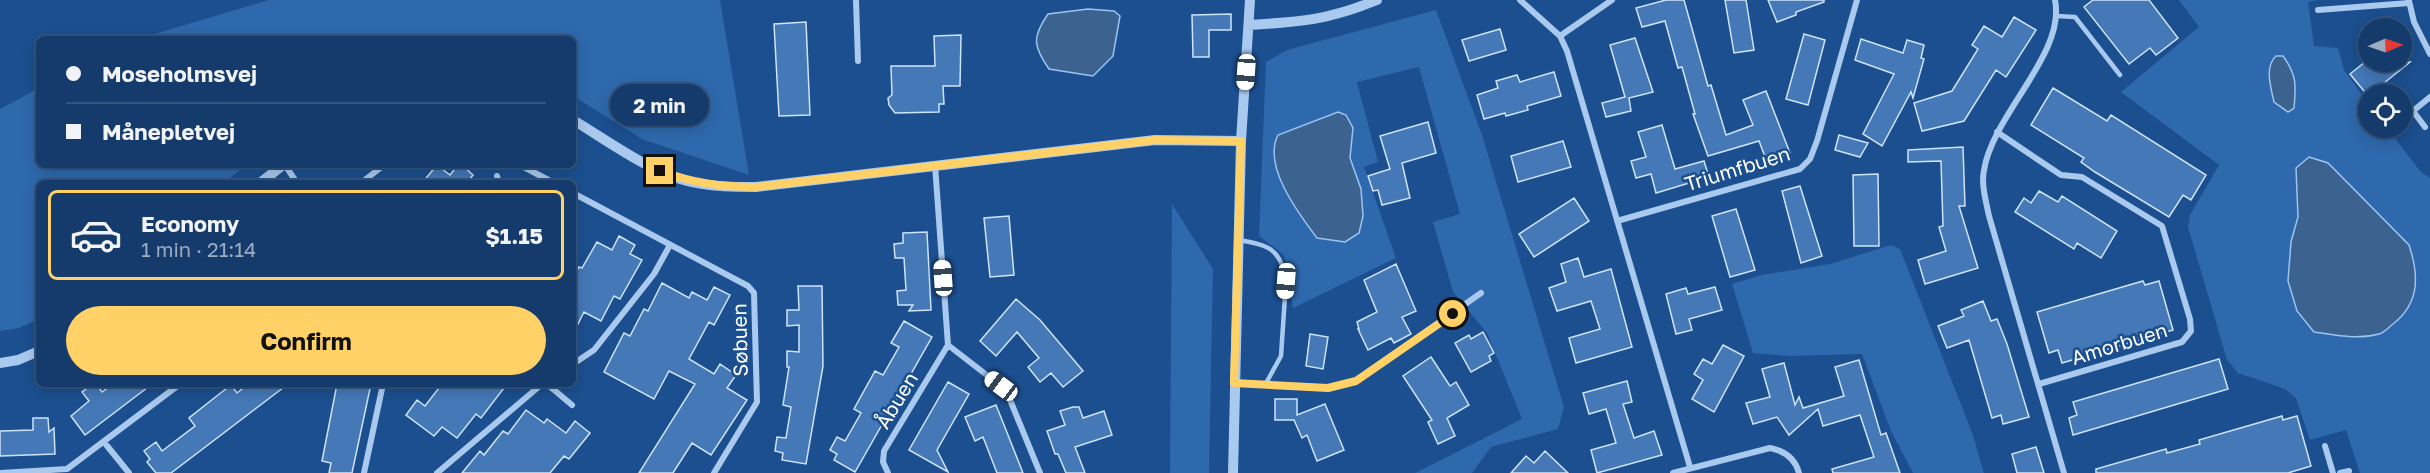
<!DOCTYPE html>
<meta charset="utf-8">
<style>
body{margin:0;font-family:"Golos Text",sans-serif;background:#214673;color:#f1f3f6;height:100vh;display:flex;flex-direction:column;font-size:22px;white-space:nowrap}
*{box-sizing:border-box;margin:0}
p{font-size:20px;color:#9dadc1}
.icon{flex:none;width:33px;height:33px;fill:none;stroke:currentColor;stroke-width:2;stroke-linecap:round;stroke-linejoin:round}
.map{position:relative;flex:1;overflow:hidden}
.panel{position:absolute;left:36px;top:180px;width:540px;height:207px;display:flex;flex-direction:column;background:#143b6b;border-radius:9px;box-shadow:0 3px 15px #0003,0 0 0 2px #33557e}
.panel>*{flex:none}
.banner{position:absolute;left:36px;top:36px;width:540px;height:132px;border-radius:9px;box-shadow:0 3px 15px #0003,0 0 0 2px #33557e;display:grid;align-content:center;height:132px;padding:0 30px;background:#143b6b}
.needle{width:39px;rotate:88deg}
.tools{position:absolute;left:2358px;top:18px;display:grid;gap:12px}
.tools a{display:grid;place-items:center;width:54px;height:54px;border-radius:50%;background:#143b6b;box-shadow:0 3px 15px #0003,0 0 0 2px #33557e;font-size:30px}
.end{position:absolute;width:27px;height:27px;margin:-14px;border:8px solid #ffd166;background:#111;box-shadow:0 0 0 3px #111}
.from{border-radius:50%}
.bubble{position:absolute;height:42px;border-radius:21px;background:#143b6b;box-shadow:0 3px 15px #0003,0 0 0 2px #33557e;font-size:20px;font-weight:700;line-height:42px;text-align:center}
.car{position:absolute;width:18px;height:36px;margin:-18px -9px;border-radius:8px;box-shadow:0 0 4px 2px #0007;background:linear-gradient(#fff 24%,#345 0 40%,#fff 0 76%,#345 0 86%,#fff 0)}
.banner b{display:flex;align-items:center;gap:21px;height:57px;font-size:22px}
.banner b+b{border-top:2px solid #33557e}
.banner i{width:15px;height:15px;background:#f1f3f6}
ul{padding:10px 0 0;list-style:none}
li{display:flex;align-items:center;gap:18px;height:90px;margin:0 12px 9px;padding:0 18px;border:3px solid transparent;border-radius:9px}
li div{flex:1}
li b{display:block;font-size:22px}
li em{font-style:normal;font-weight:700}
li.current{border-color:#ffd166}
li>.icon{width:54px;height:54px;stroke-width:1.5}
.cta{display:flex;gap:12px;margin-top:auto;padding:12px 30px}
.cta a{flex:1;height:69px;border-radius:36px;background:#ffd166;color:#111;font-size:24px;font-weight:700;line-height:69px;text-align:center}
.map>svg:first-child{display:block}
</style>
<div class="map">
<svg width="2430" height="473" viewBox="0 0 2430 473">
<rect width="100%" height="100%" fill="#1b4f8f"/>
<path fill="#2e69ad" d="M269,0H720L749,175L642,139L573,96V39H138Z
M2179,0H2318L2308,2L2314,46L2338,48L2344,70L2368,103V128H2387L2420,171L2430,178V473H2360L2346,430L2310,440L2296,398L2285,389L2238,373L2227,360L2188,227L2190,215L2219,165L2121,92L2199,27Z
M1436,10L1482,135L1564,407L1558,429L1491,447L1472,473H1415L1522,419L1487,333L1453,292L1433,222L1460,214L1419,67L1357,82L1378,162L1364,167L1396,258L1293,308L1284,255L1259,236L1266,62L1287,50Z
M39,88V165H247L223,183H39V319L19,328L0,331V109Z
M1172,204L1213,269L1209,473H1170Z
M1891,245L1900,249L1973,435L1984,473H1913L1891,431L1862,354L1789,356L1753,353L1732,284L1762,275L1830,264Z"/>
<path fill="#3c6290" stroke="#9cc4f0" stroke-width="1.5" d="M1088,9L1114,11L1120,16L1113,56L1093,76L1049,69C1033,46 1032,37 1048,14Z
M2276,56H2283C2297,75 2296,86 2294,108L2288,112L2274,102C2271,88 2264,67 2276,56Z
M1338,112L1346,115L1353,128L1350,158L1361,189L1363,216L1359,233L1345,242L1317,238C1299,214 1262,166 1278,135Z
M2309,157L2328,163L2409,245C2419,275 2420,303 2393,324C2389,327 2384,333 2379,334C2357,340 2336,335 2314,332L2297,311L2288,281L2291,242L2298,217L2296,168Z"/>
<path fill="#4478b7" stroke="#cfe3fa" stroke-width="1.5" d="M1666,0H1684L1708,86L1711,85L1726,135L1753,125L1743,100L1766,91L1790,153L1767,162L1759,141L1708,156L1693,114H1695L1682,67L1678,68L1665,21L1642,27L1636,8Z
M1725,0H1746L1754,50L1734,53Z
M1768,0H1824V2L1796,12V15L1777,22Z
M2093,0H2149L2178,38L2156,55L2150,48L2129,64L2084,7Z
M1231,14V30H1209V57H1193L1192,15Z
M2014,17L2036,30L2006,77L1996,70L1964,121L1922,131L1914,103L1952,91L1978,49L1972,45L1984,26L2002,37Z
M806,22L810,115L779,116L774,24Z
M1500,29L1506,50L1469,61L1462,40Z
M1804,34L1825,40L1808,105L1786,99Z
M961,35L960,86H943L944,104H939V112L895,113L889,105L888,98L892,95L891,66H935L934,36Z
M1635,38L1653,92L1629,98L1631,111L1606,117L1602,103L1625,97L1610,45Z
M1861,39L1903,53L1907,40L1924,45L1921,58L1924,59L1913,98L1911,92L1882,146L1863,134L1894,74L1855,60Z
M2365,62H2410L2368,96L2350,74Z
M1554,72L1561,96L1527,106L1528,110L1506,116L1505,113L1484,119L1477,95L1498,88L1496,81L1517,75L1520,82Z
M2053,88L2107,121L2111,115L2206,175L2191,200L2183,195L2169,217L2095,172L2081,162L2084,158L2031,125Z
M1428,122L1436,153L1402,163L1410,198L1382,205L1378,190L1373,191L1368,176L1390,169L1380,136Z
M1662,125L1675,169L1704,161L1709,177L1656,193L1651,174L1636,178L1631,161L1646,157L1638,132Z
M1839,135L1868,143L1860,157L1835,150Z
M1563,141L1571,167L1518,182L1511,156Z
M1963,147L1965,206H1959L1978,268L1925,284L1918,260L1946,251L1939,227L1943,226L1941,161L1908,162V150Z
M437,165L450,175L458,165H462L473,175L467,183H422Z
M1878,174L1879,246H1854L1853,175Z
M1800,186L1822,256L1801,263L1782,191Z
M2039,191L2058,202L2062,196L2117,231L2101,258L2077,243L2074,249L2015,212L2024,198L2031,203Z
M1574,198L1589,221L1534,257L1519,234Z
M1736,209L1755,270L1730,277L1712,216Z
M1009,216L1014,275L990,277L984,218Z
M927,232L931,310L909,311L913,305H898L897,291L906,290L904,258H895L894,244L903,243V233Z
M619,236L635,245L630,254L642,260L620,299L614,296L601,321L584,312L573,334V278L579,267L582,268L597,242L612,250Z
M1578,258L1584,277L1611,269L1632,347L1576,363L1569,338L1600,329L1591,301L1557,311L1549,288L1566,282L1561,264Z
M1396,264L1416,311L1402,317L1411,334L1394,343L1391,338L1368,350L1358,329H1359L1357,322L1377,312L1364,280Z
M2143,281L2145,285L2159,281L2173,330L2062,363L2058,350L2049,353L2037,312Z
M662,283L689,298L692,292L707,300L714,287L730,295L714,325L709,322L689,359L714,374L720,364L736,375L727,388L747,400L711,455L692,443L673,473H639L695,384L669,371L654,399L604,372L624,333L630,336L644,309L648,311Z
M798,286H822L823,366L806,464L782,460L783,453L775,451L777,437L786,438L791,407L783,405L789,367H787V351L799,352V325L787,326V310H799Z
M1715,287L1722,310L1689,319L1692,330L1676,334L1666,294L1686,288L1688,294Z
M1016,299L1040,320L1083,371L1063,387L1051,373L1040,382L1028,367L1039,358L1017,332L996,356L980,341Z
M1983,301L1991,321L1997,319L2007,344L2029,417L2003,424L2001,415L1992,418L1969,340L1947,348L1938,326L1964,316L1961,310Z
M904,321L932,337L855,472L834,460L837,454L830,450L837,437L845,441L861,413L854,409L875,371L883,375L899,347L891,343Z
M1483,332L1494,353L1489,356L1491,361L1471,372L1455,343L1469,335L1471,339Z
M1310,334L1328,337L1323,369L1306,366Z
M1723,345L1744,356L1714,412L1692,399L1703,380L1694,374L1703,359L1712,364Z
M1431,357L1450,386L1456,382L1469,405L1447,418L1455,436L1438,444L1428,422L1432,420L1403,376Z
M2219,359L2228,389L2073,435L2069,418L2077,415L2073,402Z
M1859,360L1881,435L1886,433L1900,473H1833L1832,469L1874,457L1860,415L1823,426L1818,409L1789,435L1777,417L1753,424L1746,403L1770,397L1762,369L1784,363L1795,405L1799,397L1803,408L1844,396L1835,367Z
M1627,381L1632,402L1623,404L1634,438L1654,431L1662,455L1597,473L1591,450L1616,443L1606,409L1589,414L1583,393Z
M948,382L969,394L937,450L948,472L909,450Z
M93,384H96L102,392L113,384H152L85,435L71,416L89,401L82,392Z
M248,384H288L171,473H156L147,462L150,459L144,451L156,442L162,451L195,426L189,418L218,395L231,385L237,393Z
M337,384H371L352,473H329L331,463L322,461Z
M442,384H507L481,418L476,414L457,438L442,427L434,436L406,415L417,400L425,406Z
M1275,399H1297V415L1325,404L1344,450L1317,461L1307,435L1302,438L1294,420H1275Z
M996,405L1006,430L1023,473H997L983,437L975,441L965,417Z
M1073,407H1079L1083,418L1104,411L1112,435L1075,447L1085,473H1066L1058,454H1055L1047,431L1065,425L1060,411Z
M526,410L544,423L547,419L566,433L575,421L590,433L569,459L564,456L550,473H462L480,451L484,455L503,431L508,434Z
M2282,416L2283,420L2297,416L2311,466L2288,473H2096V469L2166,449L2167,453L2200,444L2199,440Z
M33,418H48L49,432L54,428L55,454L0,456V431L33,430Z
M2036,447L2044,473H2017L2012,454Z
M1545,451L1568,473H1511L1526,456L1534,463Z"/>
<g fill="none" stroke-linecap="round" stroke-linejoin="round">
<path stroke="#a9c9ee" stroke-width="4.5" d="M2057,16L2075,17L2120,75
M1238,240C1268,245 1281,248 1286,281L1281,356L1265,385"/>
<path stroke="#a9c9ee" stroke-width="6" d="M856,0L858,61
M1520,0L1560,36L1567,51L1690,467
M2055,0C2066,54 1993,114 1984,170C1981,185 1986,201 1989,216L2064,473
M2409,1L2414,22L2430,54
M2318,10L2409,3
M1560,36L1612,0
M2413,111L2425,127
M2402,120L2430,97
M1997,132L2061,175L2082,177L2162,226L2190,319L2191,331L2182,342L2039,384
M285,165L297,183
M520,165L554,183
M497,176L499,183
M361,183L384,165
M573,193L748,286L754,293L757,402L714,473
M1617,221L1800,169L1810,159L1817,141L1857,0
M948,345L1006,390L1040,473
M573,364L594,350L654,274L670,245
M1235,383L1328,388L1356,381L1481,293
M547,384L572,405
M104,442L129,473
M2325,446L2333,473
M0,473L67,469L180,384
M364,473L383,384
M437,473L542,384
M888,473L883,462L884,451L948,345L935,165
M1673,473L1770,448C1785,451 1795,458 1799,473
M2340,473L2349,471"/>
<path stroke="#a9c9ee" stroke-width="10" d="M1249,25C1300,22 1329,20 1377,0
M573,120C610,142 649,172 691,182C713,187 734,187 756,187L1155,140L1241,141
M260,183L283,165
M0,363L18,360L39,351
M1233,473L1241,141L1250,0"/>
</g>
<g fill="none" stroke-linecap="round" stroke-linejoin="round">
<path stroke="#ffd166" stroke-width="8" d="M660,171C694,183 720,187 756,187L1155,140L1241,141L1234,383L1328,388L1356,381L1453,314"/>
</g>
<g text-anchor="middle" dominant-baseline="central" stroke-width="5" stroke-linejoin="round" paint-order="stroke">
<g font-size="20" fill="#fff" stroke="#1b4f8f">
<text transform="translate(1737 168) rotate(-17)">Triumfbuen</text>
<text transform="translate(739 340) rotate(-91)">Søbuen</text>
<text transform="translate(2119 343) rotate(-17)">Amorbuen</text>
<text transform="translate(896 400) rotate(-59)">Åbuen</text>
</g>
</g>
</svg>
<div class="tools">
<a><svg class="needle" viewBox="-14 -14 28 28"><path d="M0-13l5 13h-10z" fill="#e53935"/><path d="M0 13l5-13h-10z" fill="#9dadc1"/></svg></a>
<a><svg class="icon" aria-label="locate" viewBox="0 0 24 24"><circle cx="12" cy="12" r="6"/><path d="M12 2v4M12 18v4M2 12h4M18 12h4"/></svg></a>
</div>
<i class="end from" style="left:1453px;top:314px"></i>
<i class="end" style="left:660px;top:171px"></i>
<div class="bubble" style="left:610px;top:84px;width:99px">2 min</div>
<i class="car" style="left:1246px;top:72px;rotate:184deg"></i>
<i class="car" style="left:943px;top:278px;rotate:356deg"></i>
<i class="car" style="left:1286px;top:281px;rotate:184deg"></i>
<i class="car" style="left:1001px;top:386px;rotate:307deg"></i>
<div class="banner">
<b><i class="from"></i>Moseholmsvej</b>
<b><i></i>Månepletvej</b>
</div>
<section class="panel">
<ul>
<li class="current"><svg class="icon" aria-label="car" viewBox="0 0 24 24"><path d="M5 17H2v-5l4-1 3-4h7l3 4 3 1v5h-3M9 17h6M6 11h13"/><circle cx="7" cy="17" r="2"/><circle cx="17" cy="17" r="2"/></svg><div><b>Economy</b><p>1 min · 21:14</p></div><em>$1.15</em></li>
</ul>
<div class="cta"><a>Confirm</a></div>
</section>
</div>
